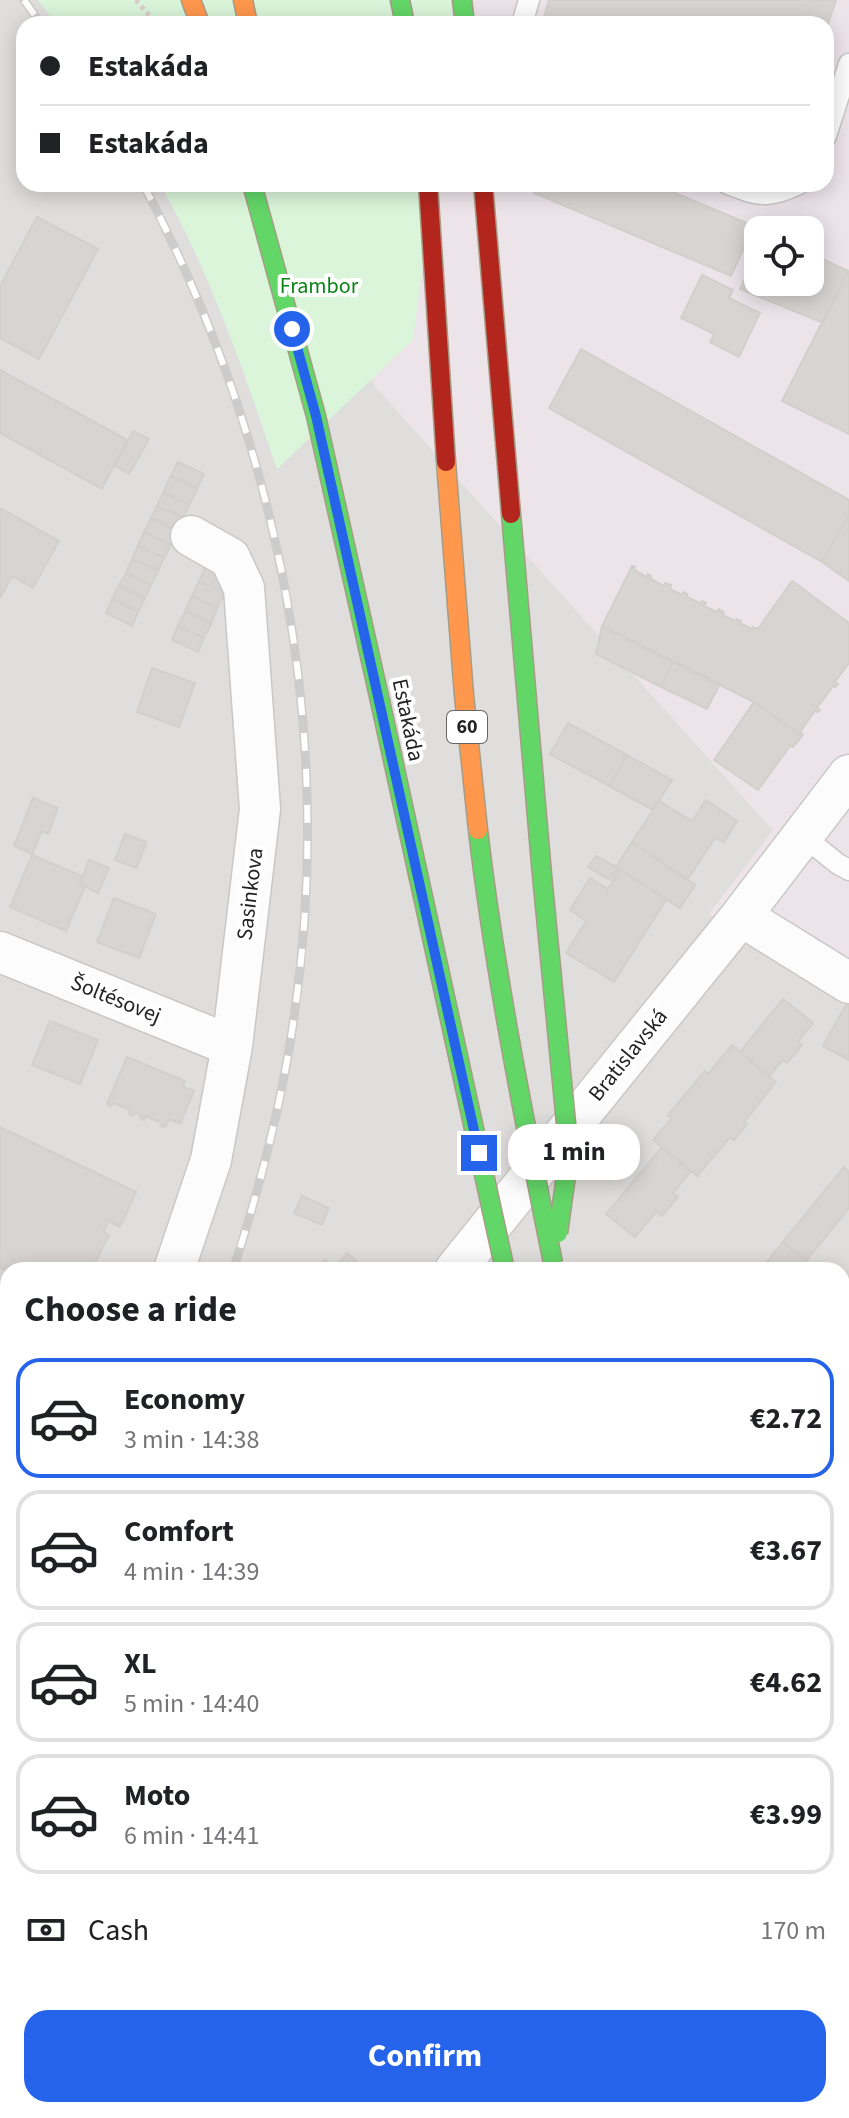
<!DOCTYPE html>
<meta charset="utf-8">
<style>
body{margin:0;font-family:"Source Sans 3",sans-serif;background:#f6f6f6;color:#202124;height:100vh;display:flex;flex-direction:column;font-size:30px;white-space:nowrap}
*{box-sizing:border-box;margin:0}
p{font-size:26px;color:#757577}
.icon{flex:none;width:44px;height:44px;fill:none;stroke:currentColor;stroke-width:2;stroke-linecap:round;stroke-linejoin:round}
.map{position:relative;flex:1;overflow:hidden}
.side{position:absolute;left:0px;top:1262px;width:850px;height:856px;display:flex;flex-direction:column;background:#fff;border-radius:24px 24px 0 0;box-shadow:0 4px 20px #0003}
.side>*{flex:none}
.guide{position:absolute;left:16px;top:16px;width:818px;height:176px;border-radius:24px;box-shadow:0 4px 20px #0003;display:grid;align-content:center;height:176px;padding:0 24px;background:#fff}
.buttons{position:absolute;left:744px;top:216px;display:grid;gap:16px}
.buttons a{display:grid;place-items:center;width:80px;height:80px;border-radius:16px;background:#fff;box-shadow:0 4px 20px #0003;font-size:40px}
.end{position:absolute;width:36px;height:36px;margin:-18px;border:10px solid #2563eb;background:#fff;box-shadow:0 0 0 4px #fff}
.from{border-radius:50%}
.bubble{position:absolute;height:56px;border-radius:24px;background:#fff;box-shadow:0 4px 20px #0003;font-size:26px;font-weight:700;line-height:56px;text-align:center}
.guide b{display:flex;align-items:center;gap:28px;height:76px;font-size:30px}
.guide b+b{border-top:2px solid #e0e0e0}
.guide i{width:20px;height:20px;background:#202124}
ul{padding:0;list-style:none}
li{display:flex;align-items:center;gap:24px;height:120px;margin:0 16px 12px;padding:0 8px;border:4px solid #e0e0e0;border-radius:24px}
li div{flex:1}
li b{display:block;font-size:30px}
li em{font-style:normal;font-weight:700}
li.current{border-color:#2563eb}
li>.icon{width:72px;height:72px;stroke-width:1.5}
h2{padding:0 24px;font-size:36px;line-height:96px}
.pay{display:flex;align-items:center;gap:20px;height:88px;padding:0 24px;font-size:30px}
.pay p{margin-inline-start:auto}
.button{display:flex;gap:16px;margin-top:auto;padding:16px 24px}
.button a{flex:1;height:92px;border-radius:24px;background:#2563eb;color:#fff;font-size:32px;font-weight:700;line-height:92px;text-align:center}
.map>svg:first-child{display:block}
</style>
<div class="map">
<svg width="849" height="2118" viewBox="0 0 849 2118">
<rect width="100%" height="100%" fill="#f0eeeb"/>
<path fill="#dfdedc" d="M0,0H142L153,24H24V184H235L376,387L773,830L849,1002V1468L842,1476V1270H8V1666H0Z"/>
<path fill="#ede4e9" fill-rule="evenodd" d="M142,0H849V1002L709,914L773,830L376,387L235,184H826V24H153ZM758,230H810V282H758Z
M849,1491V1619L842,1626V1497Z
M34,2110H201L190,2118H22Z"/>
<path fill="#daf5da" d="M38,0H451L453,24H56Z
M160,184H433L413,340L277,469C243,370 212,276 160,184Z"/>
<path fill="#d7d4d2" stroke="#d3d0cc" stroke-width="2" d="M549,0H836L826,30V24H542Z
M538,184H654L754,226L731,276L534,193Z
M37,217L98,249L39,359L0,338V286Z
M758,249V282H810V253L848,271L823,323L740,289Z
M848,271L849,272V434L782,401Z
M702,275L733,290L729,298L760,313L739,357L710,342L714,334L681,318Z
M581,349L849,500V515L822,562L549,408Z
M0,370L127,440L102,489L0,433Z
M133,431L149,439L129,474L115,466Z
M178,462L204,474L197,489L171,476Z
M171,476L197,489L189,505L163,493Z
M163,493L189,505L183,518L157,506Z
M157,506L183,518L177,531L151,518Z
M0,508L59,541L33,588L12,576L0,598Z
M849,515V581L822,562Z
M151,518L177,531L171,545L144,532Z
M144,532L171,545L164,558L138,546Z
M138,546L164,558L158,571L132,559Z
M132,559L158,571L151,585L126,573Z
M206,565L232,577L225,593L199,581Z
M632,566L635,567L634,570L647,577L648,574L651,576L650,578L664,586L665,583L671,585L670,589L682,595L683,592L687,594V597L700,603L702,601L706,603L704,606L717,612L719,609L724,612L722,615L736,621L737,619L741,621L740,623L752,629L753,627L758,629L792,581L849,623V663L835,682L838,684L835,687L833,686L817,708L820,710L818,712L815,711L800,732L803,734L802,736L754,702L602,626Z
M126,573L151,585L145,598L119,585Z
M199,581L225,593L217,608L192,596Z
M119,585L145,598L138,612L112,599Z
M192,596L217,608L211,624L185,611Z
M112,599L138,612L132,626L106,613Z
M185,611L211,624L204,638L178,626Z
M178,626L204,638L198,652L172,640Z
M602,626L673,661L661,687L596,654Z
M673,661L720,684L707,709L661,687Z
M152,668L195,683L179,727L137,712Z
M754,702L802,736L793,747L790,746L758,790L714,760Z
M568,723L627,755L609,786L550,754Z
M627,755L672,780L653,810L609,786Z
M33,798L58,808L48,834L42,831L32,854L14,846Z
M706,800L737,821L724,842L715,838L687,880L632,842L659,801L692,821Z
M125,834L147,842L136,868L115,860Z
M632,842L695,885L680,908L616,867Z
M32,855L82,876L80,883L85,887L66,931L10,907Z
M596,856L618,868L610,880L588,867Z
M89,860L109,868L98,893L80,883Z
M620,869L666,900L614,982L566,953L586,921L570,910L590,878L608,889Z
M114,898L156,914L139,958L97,942Z
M783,999L813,1023L798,1041L802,1045L787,1063L783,1060L769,1076L740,1052Z
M846,1005L849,1006V1060L823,1046Z
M50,1021L98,1040L80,1084L32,1065Z
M732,1045L776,1082L744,1122L747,1124L734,1140L730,1137L697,1176L653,1140L672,1118L668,1115L705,1071L708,1074Z
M127,1057L185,1081L183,1087L194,1091L180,1124L169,1119L165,1127L161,1126L162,1123L145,1116L144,1120L140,1118L141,1115L135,1112L133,1115L129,1114L130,1110L113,1103L111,1106L107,1104Z
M0,1127L136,1192L120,1227L108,1221L103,1232L109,1235L94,1265L104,1270L8,1271L0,1268Z
M662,1147L691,1171L673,1193L678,1197L662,1216L656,1212L635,1237L606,1214Z
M844,1167L849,1172V1208L806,1261L783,1242Z
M302,1196L329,1208L322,1225L294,1213Z
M783,1242L813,1266L810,1270H752L757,1264L762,1268Z
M347,1253L368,1270H322L319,1268L325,1260L335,1268Z
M5,1434L8,1436V1516L0,1523V1444Z
M8,1947V2000L0,1993V1956Z"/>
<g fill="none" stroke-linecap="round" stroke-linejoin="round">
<g stroke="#c9c8c7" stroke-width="23">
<path id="lane" d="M522,24L529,0
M826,136L849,64
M728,184C759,196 768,199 799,184
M803,836L838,864L849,870"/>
</g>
<g stroke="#c9c8c7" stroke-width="43">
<path id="street" d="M741,916L849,983
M0,952L232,1046
M174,1270L211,1160L232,1046L260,809L244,588L230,558L191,536
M455,1270L741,916L849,775
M0,1623L8,1604"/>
</g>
<g stroke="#a79c86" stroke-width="21">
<path id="fast" d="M400,0L405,24
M462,0L465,24
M252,184L316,416L380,701
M693,2110L694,2118"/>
</g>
<g stroke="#a79c86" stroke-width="21">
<path id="slow" d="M191,0L200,24
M243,0L248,24"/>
</g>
<path stroke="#dccecd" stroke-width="5" stroke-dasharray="4 4" stroke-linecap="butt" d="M136,0L156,23
M0,1832L8,1822"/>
<use href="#lane" stroke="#fdfcfc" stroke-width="20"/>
<use href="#street" stroke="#fdfcfc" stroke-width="40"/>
<use href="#fast" stroke="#63d668" stroke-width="18"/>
<use href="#slow" stroke="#ff974d" stroke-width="18"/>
<g stroke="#ccc" stroke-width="9">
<path id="rail" d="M24,0L41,24
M143,184C278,440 336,729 294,1017C282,1103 260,1187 233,1270
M842,1563L849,1557
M842,1596L849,1590
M0,1685L8,1675
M842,1992L849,1985
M842,2033L849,2025
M842,2072L849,2065
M107,2118L118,2110
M148,2118L160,2110
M701,2118L712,2110
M743,2118L754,2110
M793,2118L802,2110"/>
</g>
<use href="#rail" stroke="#fff" stroke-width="6" stroke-dasharray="18" stroke-linecap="butt"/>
<g stroke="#a79c86" stroke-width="21" stroke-linecap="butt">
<path id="fast-bridge" d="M511,514L542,875L569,1154L558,1233
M380,701L505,1270
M478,830C495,975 524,1119 553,1263"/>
</g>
<g stroke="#a79c86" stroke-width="21" stroke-linecap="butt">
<path id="slow-bridge" d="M446,462L464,695L478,830"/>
</g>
<g stroke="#a79c86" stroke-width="21" stroke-linecap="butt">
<path id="jam-bridge" d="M428,184L446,462
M483,184L511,514
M743,2110L745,2118"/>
</g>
<use href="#fast-bridge" stroke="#63d668" stroke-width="18"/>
<use href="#slow-bridge" stroke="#ff974d" stroke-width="18"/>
<use href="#jam-bridge" stroke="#b3261e" stroke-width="18"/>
</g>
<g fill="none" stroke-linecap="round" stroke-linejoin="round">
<path stroke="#2563eb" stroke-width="10" d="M292,329L316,416L479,1153"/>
</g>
<g text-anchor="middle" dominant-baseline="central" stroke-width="8" stroke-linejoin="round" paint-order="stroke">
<rect fill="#fff" stroke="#646464" stroke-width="2" x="447" y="711" width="40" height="32" rx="6"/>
<g font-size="20" font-weight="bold" fill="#222">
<text x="467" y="727">60</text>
</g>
<g font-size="22" fill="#0c8416" stroke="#fff">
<text x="319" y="286">Frambor</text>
</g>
<g font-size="22" fill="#222" stroke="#fff">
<text transform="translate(408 720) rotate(78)">Estakáda</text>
<text transform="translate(250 894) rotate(-83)">Sasinkova</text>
<text transform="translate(116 999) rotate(22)">Šoltésovej</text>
<text transform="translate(628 1055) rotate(-51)">Bratislavská</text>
</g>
</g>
</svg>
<div class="buttons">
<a><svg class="icon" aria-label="locate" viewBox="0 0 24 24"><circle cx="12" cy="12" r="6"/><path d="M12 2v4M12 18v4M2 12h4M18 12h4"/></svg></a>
</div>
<i class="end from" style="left:292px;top:329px"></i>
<i class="end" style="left:479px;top:1153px"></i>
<div class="bubble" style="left:508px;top:1124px;width:132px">1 min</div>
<div class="guide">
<b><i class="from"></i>Estakáda</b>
<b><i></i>Estakáda</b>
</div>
<section class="side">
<h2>Choose a ride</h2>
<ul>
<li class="current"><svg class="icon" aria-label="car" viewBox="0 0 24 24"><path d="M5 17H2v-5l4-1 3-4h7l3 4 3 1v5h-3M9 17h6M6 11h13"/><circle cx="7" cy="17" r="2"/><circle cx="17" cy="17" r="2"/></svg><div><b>Economy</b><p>3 min · 14:38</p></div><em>€2.72</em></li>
<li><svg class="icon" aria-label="car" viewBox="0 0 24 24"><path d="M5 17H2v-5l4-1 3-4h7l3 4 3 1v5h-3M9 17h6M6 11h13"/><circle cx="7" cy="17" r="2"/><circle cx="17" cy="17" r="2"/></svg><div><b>Comfort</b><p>4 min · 14:39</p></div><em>€3.67</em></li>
<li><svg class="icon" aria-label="car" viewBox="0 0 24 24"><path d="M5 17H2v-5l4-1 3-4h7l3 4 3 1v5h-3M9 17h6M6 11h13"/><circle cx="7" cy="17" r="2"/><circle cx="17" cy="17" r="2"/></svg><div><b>XL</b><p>5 min · 14:40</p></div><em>€4.62</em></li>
<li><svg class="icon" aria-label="car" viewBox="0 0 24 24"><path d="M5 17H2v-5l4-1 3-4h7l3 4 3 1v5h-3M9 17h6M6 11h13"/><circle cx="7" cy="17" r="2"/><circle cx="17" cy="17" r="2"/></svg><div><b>Moto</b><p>6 min · 14:41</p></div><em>€3.99</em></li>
</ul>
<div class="pay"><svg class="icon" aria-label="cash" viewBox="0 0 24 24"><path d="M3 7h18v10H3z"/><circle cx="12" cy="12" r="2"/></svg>Cash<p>170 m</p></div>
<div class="button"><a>Confirm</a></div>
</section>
</div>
